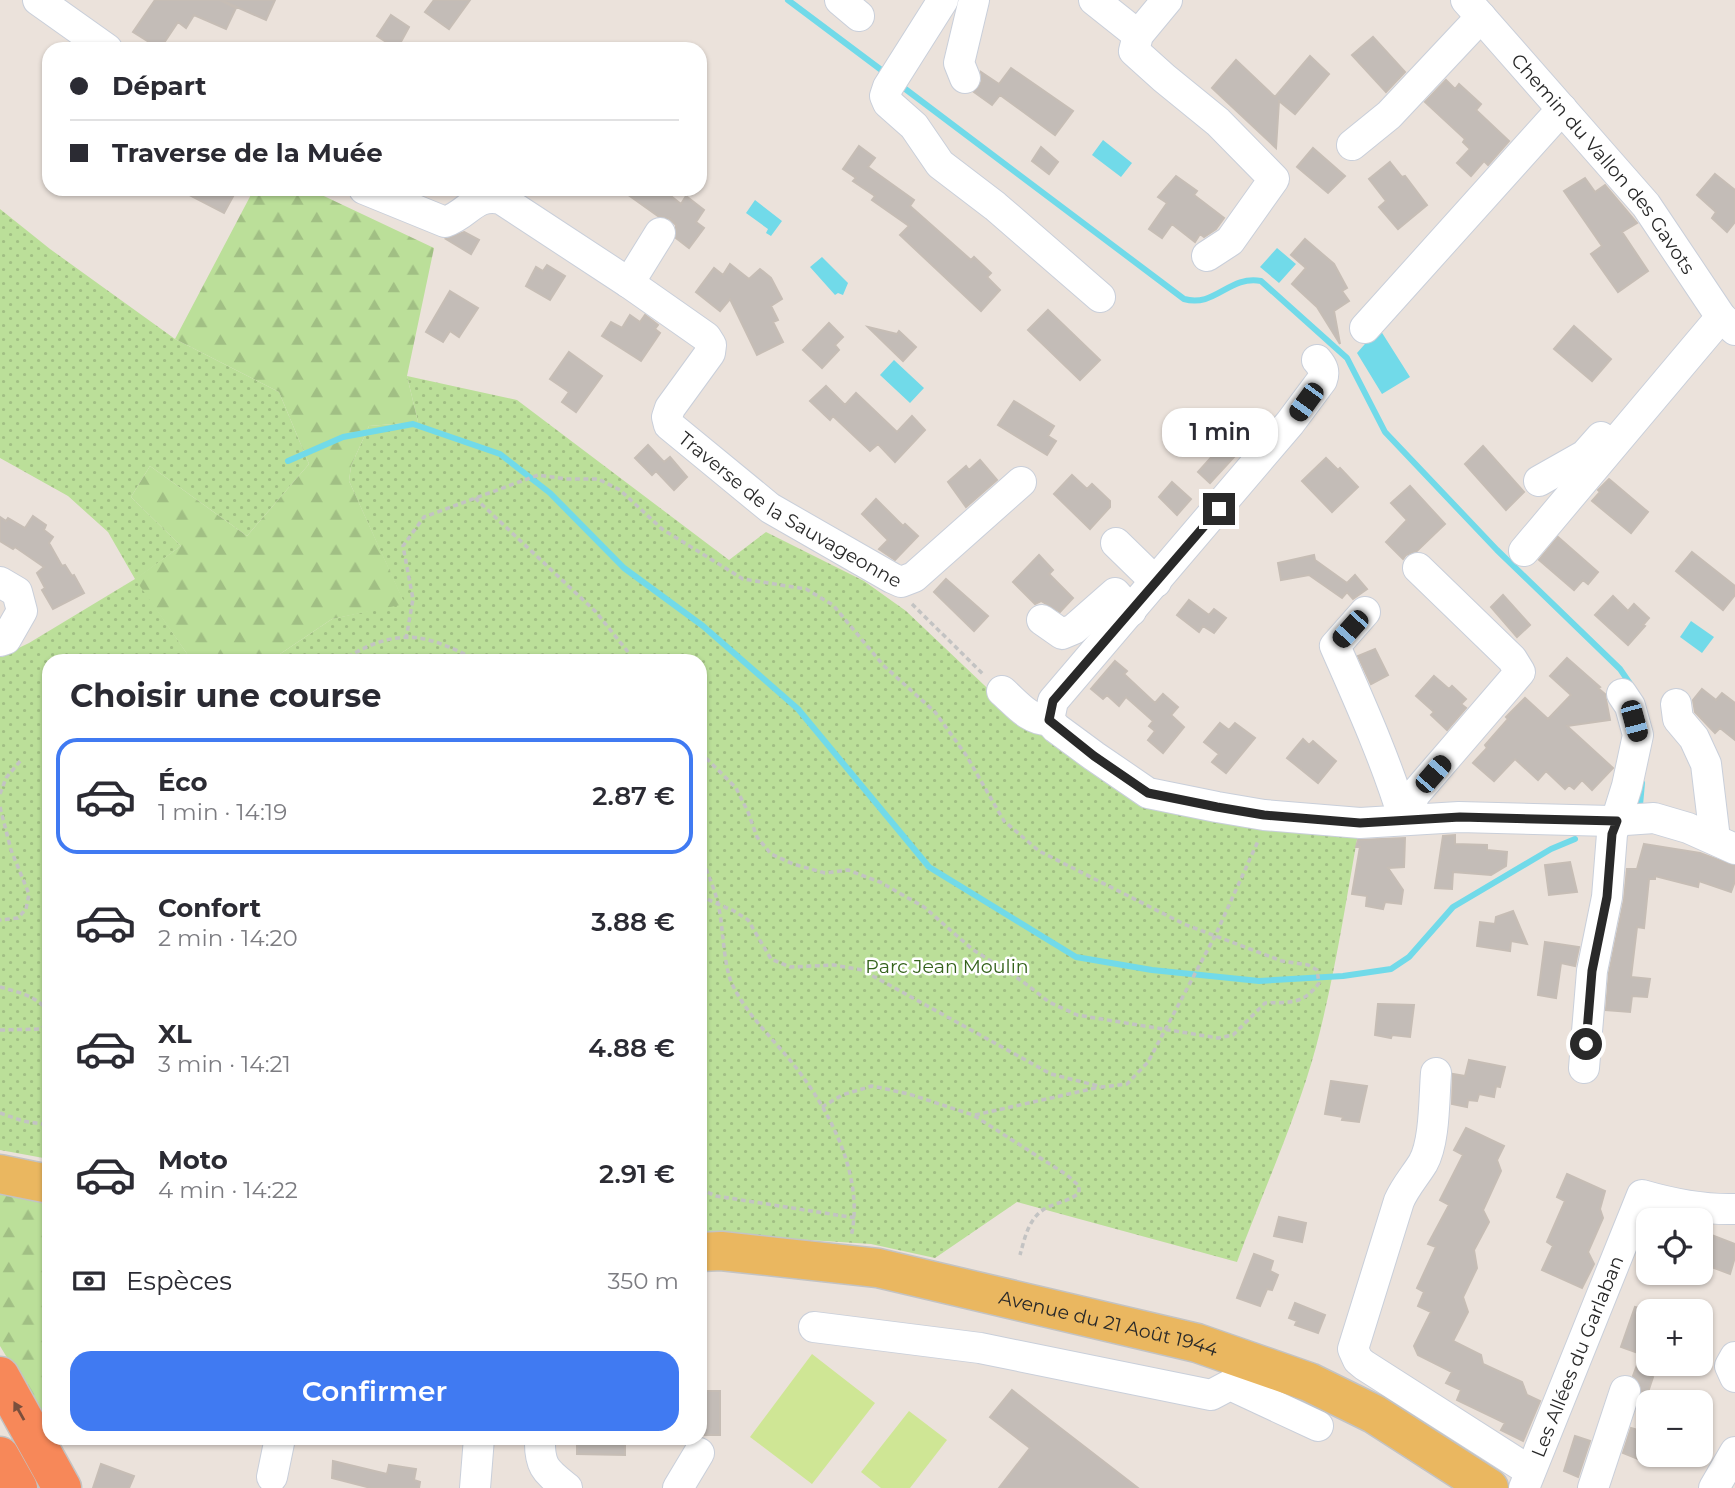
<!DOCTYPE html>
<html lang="fr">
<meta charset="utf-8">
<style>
body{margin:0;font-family:Montserrat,sans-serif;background:#f2f2f3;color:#2b2b33;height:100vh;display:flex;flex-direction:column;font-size:26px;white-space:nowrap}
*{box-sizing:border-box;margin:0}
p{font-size:23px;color:#7c7c81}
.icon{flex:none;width:38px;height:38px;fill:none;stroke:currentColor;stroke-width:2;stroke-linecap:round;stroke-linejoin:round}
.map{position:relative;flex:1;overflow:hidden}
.side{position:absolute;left:42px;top:654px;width:665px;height:791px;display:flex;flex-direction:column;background:#fff;border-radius:21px;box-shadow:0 2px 5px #0004}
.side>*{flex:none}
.banner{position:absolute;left:42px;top:42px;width:665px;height:154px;border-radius:21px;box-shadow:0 2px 5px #0004;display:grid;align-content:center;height:154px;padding:0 28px;background:#fff}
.controls{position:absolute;left:1636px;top:1208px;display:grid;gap:14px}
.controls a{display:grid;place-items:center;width:77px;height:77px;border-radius:14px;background:#fff;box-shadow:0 2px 5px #0004;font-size:35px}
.end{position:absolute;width:32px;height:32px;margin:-16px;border:9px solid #292929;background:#fff;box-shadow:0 0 0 4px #fff}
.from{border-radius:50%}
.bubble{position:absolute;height:49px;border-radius:21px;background:#fff;box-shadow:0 2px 5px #0004;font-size:23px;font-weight:600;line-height:49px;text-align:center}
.car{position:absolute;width:21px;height:42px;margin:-21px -10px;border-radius:9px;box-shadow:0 0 5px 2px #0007;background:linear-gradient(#222 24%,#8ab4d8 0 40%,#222 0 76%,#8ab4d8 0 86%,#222 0)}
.banner b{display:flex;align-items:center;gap:24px;height:66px;font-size:26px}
.banner b+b{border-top:2px solid #e1e1e2}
.banner i{width:18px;height:18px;background:#2b2b33}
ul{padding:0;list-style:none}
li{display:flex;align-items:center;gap:21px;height:116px;margin:0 14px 10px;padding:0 14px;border:4px solid transparent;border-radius:21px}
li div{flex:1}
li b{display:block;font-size:26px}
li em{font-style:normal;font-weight:600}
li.on{border-color:#407af2}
li>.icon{width:63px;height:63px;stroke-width:1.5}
h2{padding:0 28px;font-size:32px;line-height:84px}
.pay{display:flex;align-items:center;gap:18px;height:77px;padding:0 28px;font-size:26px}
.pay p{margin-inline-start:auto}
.primary-button{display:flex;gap:14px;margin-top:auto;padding:14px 28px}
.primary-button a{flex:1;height:80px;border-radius:21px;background:#407af2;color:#fff;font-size:28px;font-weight:600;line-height:80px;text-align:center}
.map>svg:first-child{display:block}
</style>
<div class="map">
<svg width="1735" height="1488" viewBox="0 0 1735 1488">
<defs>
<pattern id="grass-dots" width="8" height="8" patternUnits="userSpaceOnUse" patternTransform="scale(1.75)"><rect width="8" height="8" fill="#bbdf99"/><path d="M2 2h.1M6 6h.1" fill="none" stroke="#a1bf84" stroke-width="1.8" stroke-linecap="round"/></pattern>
<pattern id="forest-firs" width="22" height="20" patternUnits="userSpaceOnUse" patternTransform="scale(1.75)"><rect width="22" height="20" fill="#bbdf99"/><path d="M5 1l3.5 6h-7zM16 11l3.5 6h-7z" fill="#a1bf84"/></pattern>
</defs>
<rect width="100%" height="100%" fill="#ebe2db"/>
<path fill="url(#grass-dots)" d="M0,209L50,249L175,339L279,392L309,464L247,536L150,466L131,497L181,546L136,579L192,661L49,662V1159L0,1150V657L29,643L135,579L108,532L68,496L0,458Z
M407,376L517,400L729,560L766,532L864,581L906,611L1025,724L1148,801L1359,828C1346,901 1335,975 1316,1047C1296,1120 1263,1191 1237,1262L1017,1202L935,1258L871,1244L729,1235L700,1236V662H276L280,654L332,619L404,603L349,481L351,466L369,426L418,422Z"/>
<path fill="url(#forest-firs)" d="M254,189H309L434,248L407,376L418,422L369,426L351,466L349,481L405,604L332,619L280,654L276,661H192L135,579L181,546L131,497L150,466L247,536L309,464L279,392L175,339Z
M0,1189L49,1200V1392L43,1417L0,1346Z"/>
<path fill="#cfe695" d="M812,1354L875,1403L812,1484L750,1437Z
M909,1411L947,1440L910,1488H881L861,1472Z"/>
<path fill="#71dae9" d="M1103,140L1132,163L1121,177L1092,155Z
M755,200L782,221L771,236L766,233L768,229L746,213Z
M1277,248L1296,264L1279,283L1260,267Z
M822,257L848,283L843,295L838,293L835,295L810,267Z
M1379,328L1410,377L1382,394L1357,353Z
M894,360L924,388L910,403L880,375Z
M1691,621L1714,637L1702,653L1680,637Z"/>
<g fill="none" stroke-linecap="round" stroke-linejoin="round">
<path stroke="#71dae9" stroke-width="6" d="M788,0L884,72
M900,85L1184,299C1215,308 1229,275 1261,281L1347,358L1385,432L1497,550L1620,669L1631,685
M288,461L343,437L413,424L500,454L550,493L624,568L703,626L798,709L929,867L1076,957L1152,970L1259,981L1343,976L1391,969L1409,957L1453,907L1551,849L1575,839
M1640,805L1642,783"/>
</g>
<path fill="#c3bcb7" stroke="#c6bdb5" stroke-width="2" d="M155,0H220L236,8L226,29L194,15L186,28L178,22L160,49L133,32Z
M221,0H275L266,20Z
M434,0H470L449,29L425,12Z
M391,15L409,27L397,49L377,36Z
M1373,37L1405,72L1386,92L1352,55Z
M1310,56L1329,74L1295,114L1279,101L1276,148L1212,88L1236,60L1275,97Z
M1011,68L1073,111L1055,135L1000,95L992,105L974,92L982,81L981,72L999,84Z
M1446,80L1455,89L1459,84L1481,104L1476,110L1509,141L1488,165L1484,161L1471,176L1457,163L1470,149L1463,142L1465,139L1425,102Z
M859,146L875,158L868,167L914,200L910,206L971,260L974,257L991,273L987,277L1000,290L981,311L900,235L909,226L872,200L875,196L853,181L856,178L843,169Z
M1041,147L1058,162L1049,174L1032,161Z
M1313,148L1345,176L1328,193L1297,167Z
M1390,162L1402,177L1405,176L1427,205L1398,229L1379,207L1386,201L1369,179Z
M1715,174L1735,190V222L1727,232L1712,218L1716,212L1697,195Z
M1176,176L1197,191L1194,195L1224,218L1216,229L1204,237L1200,234L1195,242L1172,224L1162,238L1149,229L1167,203L1158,197Z
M1585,178L1595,192L1605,185L1637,223L1622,232L1648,271L1618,292L1591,254L1602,246L1564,191Z
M178,189H237L224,213Z
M620,189H662L681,204L686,196L704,210L696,222L704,228L689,248L676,238V225L670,219L658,216Z
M464,232L479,240L471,254L446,239Z
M1305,239L1334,264L1347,288L1342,291L1349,301L1334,311L1340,344L1317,307L1292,284L1306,268L1291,255Z
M730,264L749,279L760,269L771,278L782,299L771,306L778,320L773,322L783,342L757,355L730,299L720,311L696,292L714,268L723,275Z
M547,265L565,276L550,300L526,286L536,267L543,271Z
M450,291L478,308L459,337L450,331L443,342L426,332Z
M1048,310L1100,360L1080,380L1028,330Z
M630,315L640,322L645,315L658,325L655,329L660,333L641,361L602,336L611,322L622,328Z
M829,323L843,337L835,345L839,350L822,368L803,350Z
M1574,326L1611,359L1592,381L1554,349Z
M868,327L897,334L899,331L916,347L903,361Z
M569,352L602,376L576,412L562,402L569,392L550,379Z
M826,386L845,405L856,393L897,432L912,416L925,430L895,462L878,444L870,451L833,416L830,420L810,401Z
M1014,401L1054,426L1048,436L1056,441L1047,455L998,425Z
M1233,433L1247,443L1210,483L1198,472Z
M648,445L664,462L670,457L687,477L674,490L656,471L652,475L635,458Z
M1483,446L1524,492L1506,510L1465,464Z
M1326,458L1338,470L1340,468L1358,487L1332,512L1302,481Z
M980,460L997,480L966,507L948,482L966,466L969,470Z
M1072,475L1087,489L1092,484L1110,501V507L1090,529L1054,494Z
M1609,479L1648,512L1631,533L1592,501L1600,492L1598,490Z
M1172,482L1191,499L1177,515L1159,497Z
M1410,486L1445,524L1417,551L1406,555L1403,559L1386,542L1407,520L1391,503Z
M876,499L903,526L905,524L918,536L895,560L879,549L888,540L862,514Z
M33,516L46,525L44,530L53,537L49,543L62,566L65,565L72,576L74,575L84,593L53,609L42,590L45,588L37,573L44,567L15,547L13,549L0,541V517L6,521L8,518L25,528Z
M1558,537L1598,572L1588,584L1583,580L1574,590L1539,560Z
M1692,552L1735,586V595L1723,610L1676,571Z
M1039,555L1053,570L1049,574L1073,598L1060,612L1041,601L1035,604L1013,582Z
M1314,555L1315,560L1347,583L1355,575L1367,589L1353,599L1347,592L1342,598L1309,575L1281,580L1278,563Z
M946,579L988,616L974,631L934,592Z
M1503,595L1530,625L1517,637L1491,607Z
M1613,596L1628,611L1634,604L1649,618L1643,625L1645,626L1628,645L1595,615Z
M1189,600L1209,615L1214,609L1226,618L1214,633L1203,626L1199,632L1177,615Z
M1375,649L1388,675L1371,684L1358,656Z
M1567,658L1600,687L1598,688L1605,694L1610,720L1567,726L1613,768L1592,790L1582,780L1574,789L1569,785L1565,789L1546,771L1538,780L1515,759L1494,781L1473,763L1487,748L1485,745L1508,719L1506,717L1525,698L1548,719L1571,695L1550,676Z
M1115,661L1127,671L1124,674L1155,703L1163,694L1178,707L1171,715L1184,727L1163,753L1148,740L1155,731L1149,726L1153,721L1126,697L1119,706L1107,695L1103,699L1091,689Z
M1434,676L1449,689L1452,686L1466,699L1461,704L1466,708L1447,730L1431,715L1434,712L1416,696Z
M1702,689L1716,700L1722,693L1735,703V740L1720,728L1715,733L1695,712L1693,700Z
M1220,723L1229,730L1235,723L1255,738L1226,773L1212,762L1219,754L1204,742Z
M1303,739L1309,745L1313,741L1336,761L1318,783L1287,758Z
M1455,835V844L1487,845V850L1507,852L1506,866L1491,875L1453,872L1452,889L1435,888L1443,836Z
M1405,838L1404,867L1388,868L1403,890L1401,904L1385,902L1383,909L1366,906L1367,896L1352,894L1360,847H1356L1358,840Z
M1644,844L1700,853L1735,866V881L1731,892L1699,881L1698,887L1655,876V879H1649L1644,928L1637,927L1631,977L1650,979L1647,997L1632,996L1630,1012L1606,1010L1609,973L1624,900L1627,869H1637Z
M1570,862L1577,892L1549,895L1545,865Z
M1513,911L1527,944L1511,941L1510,951L1477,946L1480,922L1495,924L1496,917Z
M1545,942L1579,947L1575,966L1561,963L1556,998L1538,995Z
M1378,1004L1414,1005L1410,1037L1392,1035L1391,1038L1375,1035Z
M1469,1060L1505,1067L1500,1087L1496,1086L1494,1097L1479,1094L1477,1101L1468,1100L1467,1107L1452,1104L1453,1074L1465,1076Z
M1331,1081L1367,1086L1359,1122L1342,1120L1343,1117L1325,1114Z
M1466,1128L1504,1146L1497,1160L1501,1171L1483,1210L1489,1222L1474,1250L1477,1268L1463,1297L1468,1312L1453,1341L1481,1355L1483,1364L1522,1382L1527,1395L1540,1401L1523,1441L1501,1430L1505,1423L1457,1400L1461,1390L1446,1383L1452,1372L1418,1355L1414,1346L1431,1312L1418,1306L1424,1292L1417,1288L1436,1247L1428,1244L1449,1205L1440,1200L1463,1155L1454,1150Z
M1567,1174L1605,1191L1600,1209L1603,1218L1588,1252L1594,1264L1582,1288L1542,1270L1553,1246L1547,1242L1565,1201L1557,1197Z
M1279,1217L1306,1223L1302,1242L1274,1236Z
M1701,1231L1735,1244V1257L1730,1274L1701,1263Z
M1254,1254L1273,1261L1270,1271L1278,1275L1272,1290L1267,1289L1260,1306L1237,1298Z
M1295,1303L1325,1315L1318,1333L1295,1325L1297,1321L1289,1318Z
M1635,1307L1648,1310V1375L1653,1377L1647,1395L1642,1394L1638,1380L1633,1376L1641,1354L1621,1347Z
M1012,1390L1050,1420L1138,1488H999L1030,1448L990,1417Z
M700,1391H720V1435H700Z
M1631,1428L1648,1433V1463L1623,1453Z
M1575,1436L1590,1441L1578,1477L1564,1471Z
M577,1438H625V1455L577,1454Z
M333,1461L387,1474L389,1465L416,1469L414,1480L420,1482L419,1488H371L332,1478Z
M101,1464L134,1476L129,1488H93Z"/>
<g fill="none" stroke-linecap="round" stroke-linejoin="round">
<g stroke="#c9cfda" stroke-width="32">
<g id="minor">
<path d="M38,0L107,49"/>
<path d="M840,0L859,16"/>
<path d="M943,0L888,87L885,96L888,103L914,126L940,164L995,206L1100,297"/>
<path d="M1094,0L1138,35"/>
<path d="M1167,0L1138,35L1134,51L1164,78L1218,122L1274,179L1230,241L1207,256"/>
<path id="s1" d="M1466,0L1646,205L1721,317L1735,330"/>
<path d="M965,78L959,63L974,0"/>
<path d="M1352,145L1389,115L1481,17"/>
<path id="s2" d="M364,189L445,222C469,214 474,193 501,199L629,283L706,337L711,345L710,353L670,408L667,417L669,425L770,508L892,578L901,582L914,577L1021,482"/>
<path d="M629,283L660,233"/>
<path d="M1365,328L1562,109"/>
<path d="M1317,360C1323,367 1325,372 1322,380L1290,423L1053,701L1049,720L1056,728L1094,756L1148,793L1217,807L1264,815L1360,823L1459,817L1611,821L1654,818L1688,828L1735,849"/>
<path d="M1539,481L1585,455L1601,437"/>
<path d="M1116,543L1156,582"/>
<path d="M1524,551L1721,317"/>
<path d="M0,582L17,592L22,611L6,639L0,641"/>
<path d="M1365,612L1335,646C1360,703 1386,760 1404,820"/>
<path d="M1042,620L1062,634L1074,629L1115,593L1131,611"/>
<path d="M1002,691C1016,703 1029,721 1049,720"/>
<path d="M1676,704L1678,719L1694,738L1706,764L1715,839"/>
<path d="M1404,820L1415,794L1520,672L1512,659L1418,568"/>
<path d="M1584,1068L1592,971L1607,897L1612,834L1627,786L1638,735L1630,706L1622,694"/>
<path d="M1436,1073C1434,1098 1435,1142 1423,1163C1415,1176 1405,1187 1399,1201L1353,1349L1358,1360L1364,1365L1530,1471"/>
<path d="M814,1327L980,1348L1211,1395L1230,1385L1318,1426"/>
<path d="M1735,1357L1730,1366L1735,1377"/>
<path d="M540,1438C539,1467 546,1471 567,1488"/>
<path d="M272,1477L280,1438"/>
<path d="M475,1488L479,1438"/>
<path d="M678,1488L699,1453"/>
<path id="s3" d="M1524,1488L1642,1195C1673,1204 1703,1210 1735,1209"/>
<path d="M1593,1488L1625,1391"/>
<path d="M1714,1488L1735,1452"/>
</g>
</g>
<g stroke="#c3c3c3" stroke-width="41">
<g id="major">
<path d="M0,1174L49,1184"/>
<path id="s4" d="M700,1252L721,1251L878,1268L1197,1343L1309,1382L1374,1414L1489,1488"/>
</g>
</g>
<g stroke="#c3c3c3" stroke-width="41">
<path id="highway" d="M0,1376L62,1488
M0,1456L18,1488"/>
</g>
<path stroke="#c3c3c3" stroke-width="3.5" stroke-dasharray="5 3.5" stroke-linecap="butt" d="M475,498L596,612L636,662
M912,604L984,675
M406,639L413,599L403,546L424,517L538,475L566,479H598L620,490L662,529L743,579L806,589L833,605L883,665L935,712L966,755L1004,821L1039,851L1184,924L1282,961L1308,965L1317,970L1319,983C1303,1005 1290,1002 1265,1003L1233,1035L1218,1038L1077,1015L1049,1002L1022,981L972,949L924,907L880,882L848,870L825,873L793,864L771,854L757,837L748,812L736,788L700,752
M341,662C363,646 392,634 419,638C440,641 462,653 481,662
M0,794L6,778L21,760
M0,807L11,850L29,894L26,909L18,918L0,920
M700,853C706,871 716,890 719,909C724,932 723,968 734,988C751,1021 782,1047 803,1077C835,1121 864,1182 851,1237
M700,896L734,911L748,920L771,959L790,967L834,965L862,970L1051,1074L1102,1087L1127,1084L1148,1062L1215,936L1259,839
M0,987C18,992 38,996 49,1013
M0,1030L41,1029L49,1022
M822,1107L842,1095L872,1086L909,1094L973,1115L1067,1175L1079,1186V1193C1069,1201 1059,1202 1048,1207C1029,1216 1025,1237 1020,1255
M0,1113L23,1121L49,1125
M975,1115L1100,1087
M700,1189L716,1196L856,1218"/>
<use href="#minor" stroke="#fff" stroke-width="30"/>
<use href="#major" stroke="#eab760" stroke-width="38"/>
<use href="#highway" stroke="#f78859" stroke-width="38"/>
</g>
<defs><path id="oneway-solid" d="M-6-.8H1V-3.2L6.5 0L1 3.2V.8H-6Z" transform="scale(1.75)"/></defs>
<use fill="#7b4f3c" href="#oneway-solid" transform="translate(19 1411) rotate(-119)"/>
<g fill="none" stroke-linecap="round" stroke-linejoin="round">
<path stroke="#292929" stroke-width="9" d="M1219,509L1053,701L1049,720L1094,756L1148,793L1217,807L1264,815L1360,823L1460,817L1617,821L1612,834L1607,897L1592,971L1586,1044"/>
</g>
<g text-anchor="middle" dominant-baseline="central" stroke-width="5" stroke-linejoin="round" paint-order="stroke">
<g font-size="19" fill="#292929" stroke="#fff">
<text stroke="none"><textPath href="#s1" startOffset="214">Chemin du Vallon des Gavots</textPath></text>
<text stroke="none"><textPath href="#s2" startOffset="649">Traverse de la Sauvageonne</textPath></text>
<text stroke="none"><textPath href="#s4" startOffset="416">Avenue du 21 Août 1944</textPath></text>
<text stroke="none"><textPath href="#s3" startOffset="142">Les Allées du Garlaban</textPath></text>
</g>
<g font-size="19" fill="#34621c" stroke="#fff">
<text x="947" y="966">Parc Jean Moulin</text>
</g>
</g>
</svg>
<div class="controls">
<a><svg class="icon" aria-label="locate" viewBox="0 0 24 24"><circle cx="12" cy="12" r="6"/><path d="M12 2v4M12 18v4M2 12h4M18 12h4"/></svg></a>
<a>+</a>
<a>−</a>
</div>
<i class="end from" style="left:1586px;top:1044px"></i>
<i class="end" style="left:1219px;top:509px"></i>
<div class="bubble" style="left:1162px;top:408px;width:116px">1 min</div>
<i class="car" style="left:1306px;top:402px;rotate:216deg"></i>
<i class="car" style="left:1350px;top:629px;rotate:222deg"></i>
<i class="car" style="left:1634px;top:721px;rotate:165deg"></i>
<i class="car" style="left:1433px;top:774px;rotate:41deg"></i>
<div class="banner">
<b><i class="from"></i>Départ</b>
<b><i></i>Traverse de la Muée</b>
</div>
<section class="side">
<h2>Choisir une course</h2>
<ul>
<li class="on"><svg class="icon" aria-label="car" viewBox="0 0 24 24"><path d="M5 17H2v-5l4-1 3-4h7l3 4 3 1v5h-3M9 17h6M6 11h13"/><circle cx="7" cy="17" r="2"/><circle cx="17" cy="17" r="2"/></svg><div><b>Éco</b><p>1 min · 14:19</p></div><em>2.87 €</em></li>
<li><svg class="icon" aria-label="car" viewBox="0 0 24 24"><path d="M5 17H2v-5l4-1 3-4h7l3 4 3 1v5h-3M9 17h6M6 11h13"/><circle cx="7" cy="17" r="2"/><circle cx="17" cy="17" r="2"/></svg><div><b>Confort</b><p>2 min · 14:20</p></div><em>3.88 €</em></li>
<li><svg class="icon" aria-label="car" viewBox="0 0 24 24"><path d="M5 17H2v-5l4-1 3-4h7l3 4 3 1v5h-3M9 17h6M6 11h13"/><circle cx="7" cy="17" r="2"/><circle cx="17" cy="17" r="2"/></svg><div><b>XL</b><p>3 min · 14:21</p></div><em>4.88 €</em></li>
<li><svg class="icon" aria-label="car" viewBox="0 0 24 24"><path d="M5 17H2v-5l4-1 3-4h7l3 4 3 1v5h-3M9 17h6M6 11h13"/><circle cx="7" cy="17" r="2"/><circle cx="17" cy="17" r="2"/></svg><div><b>Moto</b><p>4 min · 14:22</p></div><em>2.91 €</em></li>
</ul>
<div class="pay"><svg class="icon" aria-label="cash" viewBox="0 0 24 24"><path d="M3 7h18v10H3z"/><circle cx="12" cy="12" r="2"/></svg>Espèces<p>350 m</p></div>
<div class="primary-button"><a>Confirmer</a></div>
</section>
</div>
